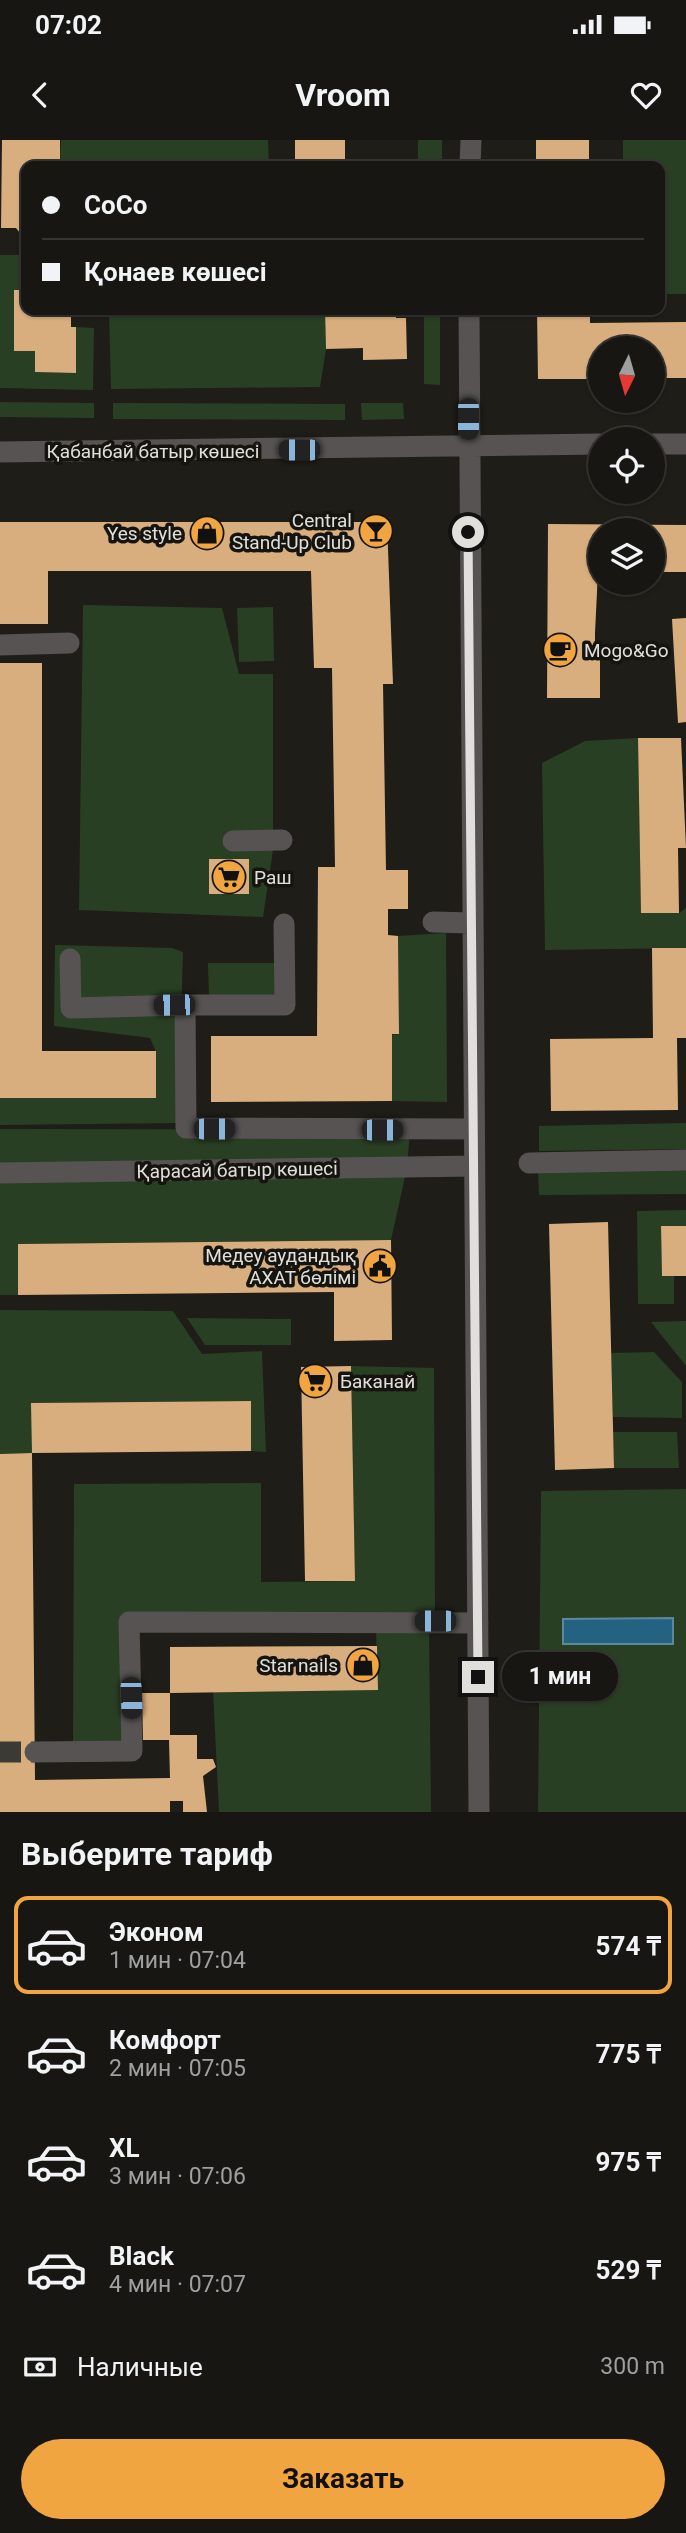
<!DOCTYPE html>
<html lang="ru">
<meta charset="utf-8">
<style>
body{margin:0;font-family:Roboto,sans-serif;background:#242320;color:#f1f3f6;height:100vh;display:flex;flex-direction:column;font-size:26px;white-space:nowrap}
*{box-sizing:border-box;margin:0}
p{font-size:23px;color:#9e9f9f}
.icon{flex:none;width:38px;height:38px;fill:none;stroke:currentColor;stroke-width:2;stroke-linecap:round;stroke-linejoin:round}
.map{position:relative;height:1672px;overflow:hidden}
.sheet{display:flex;flex-direction:column;background:#171612;flex:1}
.sheet>*{flex:none}
.top-card{position:absolute;left:21px;top:21px;width:644px;height:154px;border-radius:14px;box-shadow:0 2px 5px #0004,0 0 0 2px #363532;display:grid;align-content:center;height:154px;padding:0 21px;background:#171612}
.needle{width:46px;rotate:185deg}
.controls{position:absolute;left:588px;top:196px;display:grid;gap:14px}
.controls a{display:grid;place-items:center;width:77px;height:77px;border-radius:50%;background:#171612;box-shadow:0 2px 5px #0004,0 0 0 2px #363532;font-size:35px}
.end{position:absolute;width:32px;height:32px;margin:-16px;border:9px solid #e0dfdb;background:#111;box-shadow:0 0 0 4px #111}
.from{border-radius:50%}
.bubble{position:absolute;height:49px;border-radius:24px;background:#171612;box-shadow:0 2px 5px #0004,0 0 0 2px #363532;font-size:23px;font-weight:700;line-height:49px;text-align:center}
.car{position:absolute;width:21px;height:42px;margin:-21px -10px;border-radius:9px;box-shadow:0 0 5px 2px #0007;background:linear-gradient(#222 24%,#8ab4d8 0 40%,#222 0 76%,#8ab4d8 0 86%,#222 0)}
.top-card b{display:flex;align-items:center;gap:24px;height:66px;font-size:26px}
.top-card b+b{border-top:2px solid #363532}
.top-card i{width:18px;height:18px;background:#f1f3f6}
ul{padding:0;list-style:none}
li{display:flex;align-items:center;gap:21px;height:98px;margin:0 14px 10px;padding:0 7px;border:4px solid transparent;border-radius:14px}
li div{flex:1}
li b{display:block;font-size:26px}
li em{font-style:normal;font-weight:700}
li.current{border-color:#f1a540}
li>.icon{width:63px;height:63px;stroke-width:1.5}
h2{padding:0 21px;font-size:32px;line-height:84px}
.pay{display:flex;align-items:center;gap:18px;height:77px;padding:0 21px;font-size:26px}
.pay p{margin-inline-start:auto}
.cta{display:flex;gap:14px;margin-top:auto;padding:14px 21px}
.cta a{flex:1;height:80px;border-radius:42px;background:#f1a540;color:#111;font-size:28px;font-weight:700;line-height:80px;text-align:center}
.status{display:flex;justify-content:space-between;align-items:center;height:49px;padding:0 35px;background:#171612;direction:ltr}
.status svg{height:19px;fill:currentColor}
header{display:flex;justify-content:space-between;align-items:center;height:91px;padding:0 21px;background:#171612;font-size:32px;font-weight:700}
.map>svg:first-child{display:block}
</style>
<div class="status"><b>07:02</b><svg viewBox="0 0 49 12"><path d="M0 12V9h3v3zM5 12V6h3v6zM10 12V3h3v9zM15 12V0h3v12zM26 1h20v11H26zM47 4h2v5h-2z"/></svg></div>
<header><svg class="icon" aria-label="back" viewBox="0 0 24 24"><path d="M15 5l-7 7 7 7"/></svg>Vroom<svg class="icon" aria-label="heart" viewBox="0 0 24 24"><path d="M12 20l-8-8c-3-5 5-10 8-4 3-6 11-1 8 4z"/></svg></header>
<div class="map">
<svg width="686" height="1672" viewBox="0 0 686 1672">
<rect width="100%" height="100%" fill="#1f1d18"/>
<path fill="#293f23" d="M61,0H268L269,26L60,21Z
M418,0H442V26H418Z
M623,0H686V154H660V26H623Z
M0,115H26V150H14L15,211H35V232L75,233L76,187L94,188L93,250L0,248Z
M109,170H325L326,209L320,247L111,249Z
M424,170H440V245L424,244Z
M0,262L94,263V278L0,277Z
M113,263L345,264V280L113,279Z
M361,263H403L404,279L362,280Z
M83,465L222,468L239,534H273V710L263,777L79,770Z
M273,467L274,521L239,522L237,468Z
M638,598L641,773H679L686,768V808L545,810L542,623L585,601Z
M446,793L447,962L392,961V895L399,894L398,796Z
M55,805L172,808L183,812L178,983L0,985V958H156V912L150,898L54,886Z
M208,823H276V855L209,856Z
M686,983V1009L539,1011V986Z
M0,989L410,990L407,1028L391,1100L18,1104V1155H0Z
M686,1029V1054L539,1055L538,1030Z
M686,1070V1086L661,1087L662,1136H674V1164H638L637,1071Z
M0,1170L173,1171L202,1214L262,1211L266,1312L251,1311L250,1261L32,1263V1313L0,1314Z
M187,1178L291,1179V1205H205Z
M686,1181V1226L651,1182Z
M654,1212L682,1242V1278L613,1277L611,1213Z
M351,1226L434,1228L435,1473L124,1477L126,1607L73,1605L74,1344L261,1343V1442L355,1441Z
M613,1292H677L679,1328H614Z
M686,1349V1672H538L541,1351Z
M376,1490H429L431,1672H219L213,1551L378,1550Z"/>
<path fill="#246281" stroke="#5c889c" stroke-width="2" d="M673,1478V1504H563V1479Z"/>
<path fill="#d9ae7f" d="M2,0H60V21L225,23V26H26V94L20,93L16,88H1Z
M295,0H345V26H295Z
M536,0H589V26H536Z
M14,150H26V170H76V173H71V187H76V233L35,232V211H14Z
M325,170H396V178H406L407,219L363,220V208L326,209Z
M537,170H590V183L686,182V238H653V208H600V239H538Z
M0,382H387L393,544H383L386,730H408V769H388V795L398,796L399,894H392V961L211,962V896H317L318,727H335L332,528H314L311,431H48V484H0Z
M548,384L686,385V432H653V390H600L595,493V506H600V558H547Z
M686,478V582L678,583L672,479Z
M0,523H42V911H156V958H0Z
M638,598H681L686,708H678L679,773H641Z
M209,719H249V754H209Z
M652,808H686V898H677L678,970L551,971L550,899L653,898Z
M608,1082L614,1328L555,1330L549,1084Z
M661,1086H686V1136H662Z
M391,1100L392,1200L334,1201V1152L18,1155V1104Z
M351,1226L355,1441H305L301,1227Z
M251,1261V1311L32,1313L35,1640L170,1638L169,1600H143L142,1553H170V1507L377,1506L378,1550L170,1553V1595H197V1619H213L216,1627L203,1636L207,1672H183V1661H170V1672H0V1314L32,1313L31,1263Z"/>
<g fill="none" stroke-linecap="round" stroke-linejoin="round">
<path stroke="#3c3a35" stroke-width="21" stroke-dasharray="21 10" stroke-linecap="butt" d="M0,1612H35"/>
<path stroke="#565352" stroke-width="21" d="M470,26L471,0
M469,170L479,1672
M653,304H686
M0,312L600,304
M0,505L69,503
M233,701L282,700
M433,782L472,783
M284,784L285,865H185L186,988L474,989
M70,819L71,868L185,865
M529,1023L686,1020
M0,1033L474,1026
M35,1612L132,1611L129,1482L478,1483"/>
</g>
<g fill="none" stroke-linecap="round" stroke-linejoin="round">
<path stroke="#e0dfdb" stroke-width="9" d="M468,392L478,1537"/>
</g>
<defs>
<g id="bar-disc" transform="scale(1.75)"><circle r="9.5" fill="#f1a540" stroke="#16140f"/><path d="M-6-5H6L.8 .8V4.5H3.5V6h-7V4.5H-.8V.8Z" fill="#111"/></g>
<g id="shop-disc" transform="scale(1.75)"><circle r="9.5" fill="#f1a540" stroke="#16140f"/><path d="M-5-2.5h2.3a2.7 3.5 0 0 1 5.4 0H5L5.5 6h-11ZM-1.5-2.5h3a1.5 2.3 0 0 0-3 0Z" fill="#111"/></g>
<g id="cafe-disc" transform="scale(1.75)"><circle r="9.5" fill="#f1a540" stroke="#16140f"/><path d="M-5.5-4.5H6V0H3Q3 3.5 0 3.5H-2.5Q-5.5 3.5-5.5 0ZM3-3.2v2h1.7v-2ZM-6 4.5H4V6H-6Z" fill="#111"/></g>
<g id="supermarket-disc" transform="scale(1.75)"><circle r="9.5" fill="#f1a540" stroke="#16140f"/><path d="M-6-5.5h2.5l.6 2H6L4.5 2H-2.5L-4.4-4H-6ZM-1.5 3.2a1.3 1.3 0 1 0 .1 0ZM3 3.2a1.3 1.3 0 1 0 .1 0Z" fill="#111"/></g>
<g id="civic-disc" transform="scale(1.75)"><circle r="9.5" fill="#f1a540" stroke="#16140f"/><path d="M-.6-6.5H3V-4.5H.6V-3L4-1V1h2V6H-6V1h2V-1L-.6-3ZM-1.2 2.5V6h2.4V2.5Z" fill="#111"/></g>
</defs>
<g fill-rule="evenodd">
<use href="#bar-disc" x="376" y="391"/>
<use href="#shop-disc" x="207" y="393"/>
<use href="#cafe-disc" x="560" y="510"/>
<use href="#supermarket-disc" x="229" y="737"/>
<use href="#civic-disc" x="380" y="1126"/>
<use href="#supermarket-disc" x="315" y="1241"/>
<use href="#shop-disc" x="363" y="1525"/>
</g>
<g text-anchor="middle" dominant-baseline="central" stroke-width="7" stroke-linejoin="round" paint-order="stroke">
<g font-size="19" fill="#e0dfdb" stroke="#16140f">
<text x="153" y="311">Қабанбай батыр көшесі</text>
<text transform="translate(237 1030) rotate(-1)">Қарасай батыр көшесі</text>
</g>
<g font-size="19" fill="#e0dfdb" stroke="#16140f" text-anchor="end">
<text x="352" y="380">Central<tspan x="352" dy="22">Stand-Up Club</tspan></text>
<text x="182" y="393">Yes style</text>
<text x="584" y="510" text-anchor="start">Mogo&amp;Go</text>
<text x="254" y="737" text-anchor="start">Раш</text>
<text x="356" y="1115">Медеу аудандық<tspan x="356" dy="22">АХАТ бөлімі</tspan></text>
<text x="340" y="1241" text-anchor="start">Баканай</text>
<text x="338" y="1525">Star nails</text>
</g>
</g>
</svg>
<div class="controls">
<a><svg class="needle" viewBox="-14 -14 28 28"><path d="M0-13l5 13h-10z" fill="#e53935"/><path d="M0 13l5-13h-10z" fill="#9e9f9f"/></svg></a>
<a><svg class="icon" aria-label="locate" viewBox="0 0 24 24"><circle cx="12" cy="12" r="6"/><path d="M12 2v4M12 18v4M2 12h4M18 12h4"/></svg></a>
<a><svg class="icon" aria-label="layers" viewBox="0 0 24 24"><path d="M12 4l9 5-9 5-9-5zM3 14l9 5 9-5"/></svg></a>
</div>
<i class="end from" style="left:468px;top:392px"></i>
<i class="end" style="left:478px;top:1537px"></i>
<div class="bubble" style="left:502px;top:1512px;width:116px">1 мин</div>
<i class="car" style="left:468px;top:279px;rotate:180deg"></i>
<i class="car" style="left:299px;top:310px;rotate:270deg"></i>
<i class="car" style="left:174px;top:865px;rotate:269deg"></i>
<i class="car" style="left:214px;top:989px;rotate:90deg"></i>
<i class="car" style="left:382px;top:990px;rotate:90deg"></i>
<i class="car" style="left:435px;top:1481px;rotate:270deg"></i>
<i class="car" style="left:131px;top:1558px;rotate:178deg"></i>
<div class="top-card">
<b><i class="from"></i>CoCo</b>
<b><i></i>Қонаев көшесі</b>
</div>
</div>
<section class="sheet">
<h2>Выберите тариф</h2>
<ul>
<li class="current"><svg class="icon" aria-label="car" viewBox="0 0 24 24"><path d="M5 17H2v-5l4-1 3-4h7l3 4 3 1v5h-3M9 17h6M6 11h13"/><circle cx="7" cy="17" r="2"/><circle cx="17" cy="17" r="2"/></svg><div><b>Эконом</b><p>1 мин · 07:04</p></div><em>574 ₸</em></li>
<li><svg class="icon" aria-label="car" viewBox="0 0 24 24"><path d="M5 17H2v-5l4-1 3-4h7l3 4 3 1v5h-3M9 17h6M6 11h13"/><circle cx="7" cy="17" r="2"/><circle cx="17" cy="17" r="2"/></svg><div><b>Комфорт</b><p>2 мин · 07:05</p></div><em>775 ₸</em></li>
<li><svg class="icon" aria-label="car" viewBox="0 0 24 24"><path d="M5 17H2v-5l4-1 3-4h7l3 4 3 1v5h-3M9 17h6M6 11h13"/><circle cx="7" cy="17" r="2"/><circle cx="17" cy="17" r="2"/></svg><div><b>XL</b><p>3 мин · 07:06</p></div><em>975 ₸</em></li>
<li><svg class="icon" aria-label="car" viewBox="0 0 24 24"><path d="M5 17H2v-5l4-1 3-4h7l3 4 3 1v5h-3M9 17h6M6 11h13"/><circle cx="7" cy="17" r="2"/><circle cx="17" cy="17" r="2"/></svg><div><b>Black</b><p>4 мин · 07:07</p></div><em>529 ₸</em></li>
</ul>
<div class="pay"><svg class="icon" aria-label="cash" viewBox="0 0 24 24"><path d="M3 7h18v10H3z"/><circle cx="12" cy="12" r="2"/></svg>Наличные<p>300 m</p></div>
<div class="cta"><a>Заказать</a></div>
</section>
